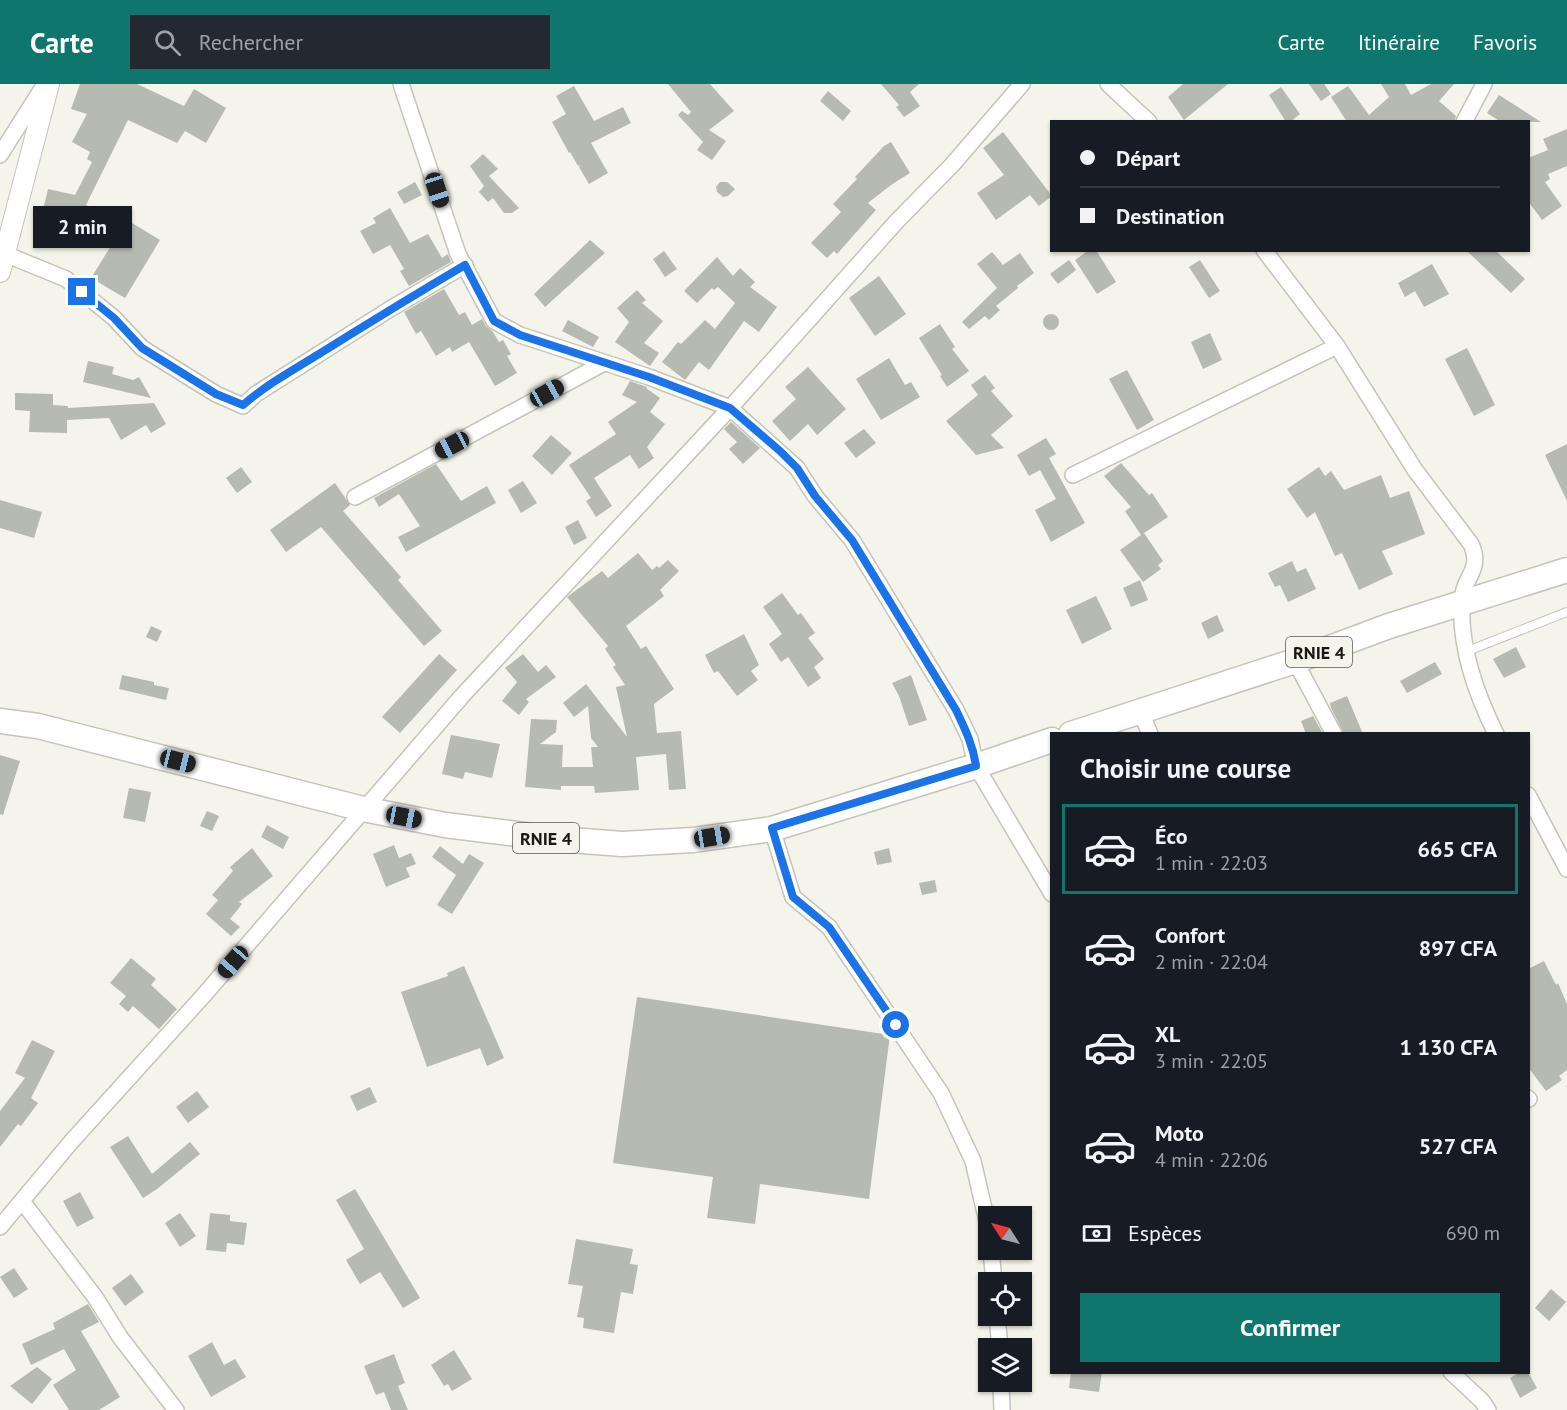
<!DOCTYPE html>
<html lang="fr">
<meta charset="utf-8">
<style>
body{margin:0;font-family:"PT Sans",sans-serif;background:#242831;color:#f1f3f6;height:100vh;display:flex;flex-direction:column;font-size:22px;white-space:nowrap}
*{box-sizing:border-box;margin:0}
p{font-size:20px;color:#9ea1a6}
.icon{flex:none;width:33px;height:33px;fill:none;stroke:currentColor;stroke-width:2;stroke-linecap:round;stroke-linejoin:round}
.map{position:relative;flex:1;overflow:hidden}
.panel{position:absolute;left:1050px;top:648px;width:480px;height:642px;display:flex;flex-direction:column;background:#171b24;border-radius:0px;box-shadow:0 2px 4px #0004}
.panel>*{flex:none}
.banner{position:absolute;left:1050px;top:36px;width:480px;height:132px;border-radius:0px;box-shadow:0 2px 4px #0004;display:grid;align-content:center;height:132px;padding:0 30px;background:#171b24}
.needle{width:39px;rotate:306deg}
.tools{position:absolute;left:978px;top:1122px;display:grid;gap:12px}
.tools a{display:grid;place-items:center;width:54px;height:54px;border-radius:0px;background:#171b24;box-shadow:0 2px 4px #0004;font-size:30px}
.end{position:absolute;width:27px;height:27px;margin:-14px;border:8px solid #1a73e8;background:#fff;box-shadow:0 0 0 3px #fff}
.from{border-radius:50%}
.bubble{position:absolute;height:42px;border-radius:0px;background:#171b24;box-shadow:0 2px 4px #0004;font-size:20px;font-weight:800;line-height:42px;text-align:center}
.car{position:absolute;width:18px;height:36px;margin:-18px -9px;border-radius:8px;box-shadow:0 0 4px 2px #0007;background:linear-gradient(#222 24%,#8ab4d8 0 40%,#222 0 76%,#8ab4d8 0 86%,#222 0)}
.banner b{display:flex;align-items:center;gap:21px;height:57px;font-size:22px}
.banner b+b{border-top:2px solid #363941}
.banner i{width:15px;height:15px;background:#f1f3f6}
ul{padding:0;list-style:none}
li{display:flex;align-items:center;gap:18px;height:90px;margin:0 12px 9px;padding:0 18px;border:3px solid transparent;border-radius:0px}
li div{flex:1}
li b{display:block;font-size:22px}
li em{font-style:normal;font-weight:800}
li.selected{border-color:#0f766e}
li>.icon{width:54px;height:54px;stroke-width:1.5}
h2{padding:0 30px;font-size:27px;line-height:72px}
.pay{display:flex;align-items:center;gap:15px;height:66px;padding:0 30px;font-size:22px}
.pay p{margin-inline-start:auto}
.action{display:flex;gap:12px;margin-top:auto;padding:12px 30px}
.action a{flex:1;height:69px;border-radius:0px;background:#0f766e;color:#fff;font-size:24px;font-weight:800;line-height:69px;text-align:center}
header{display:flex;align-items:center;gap:36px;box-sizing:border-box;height:84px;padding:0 30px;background:#0f766e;color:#fff}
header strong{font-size:28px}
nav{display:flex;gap:33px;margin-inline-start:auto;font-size:21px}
.search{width:420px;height:54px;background:#242831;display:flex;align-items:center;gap:15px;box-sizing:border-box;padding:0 21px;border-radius:0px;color:#9ea1a6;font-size:22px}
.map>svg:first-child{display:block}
</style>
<header>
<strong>Carte</strong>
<div class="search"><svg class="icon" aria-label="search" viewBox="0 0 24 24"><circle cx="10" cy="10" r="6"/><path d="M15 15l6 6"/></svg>Rechercher</div>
<nav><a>Carte</a><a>Itinéraire</a><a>Favoris</a></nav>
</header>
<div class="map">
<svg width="1567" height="1326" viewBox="0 0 1567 1326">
<rect width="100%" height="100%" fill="#f5f4ea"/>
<path fill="#b6bab1" d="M80,0H137L184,22L194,5L226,24L206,59L185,47L177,59L128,36L86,121L98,127L90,141L64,127L58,151L38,146L48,105L75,111L92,78L87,75L90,68L72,58L87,30L71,25Z
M668,0H710L734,27L709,46L726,57L712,76L697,66L703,58L678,31L682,27L688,31L691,28Z
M881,0H919L910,8L920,22L904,33L896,23L899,21Z
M1183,0H1228L1184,36L1168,13Z
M1309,0H1324L1331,10L1321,17Z
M1381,0H1405L1411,11L1431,0H1454L1439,17L1456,32L1454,38H1347L1331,13L1348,2L1369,31L1389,13Z
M574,2L594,37L623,23L631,39L591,59L608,89L589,100L579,83L580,81L578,82L570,68L569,69L552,38L566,30L556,12Z
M1281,3L1300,30L1290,38H1286L1269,11Z
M828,7L851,27L843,37L820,17Z
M1499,11L1541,38H1501L1487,29Z
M1567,45V82L1548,90L1550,95L1545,98L1562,122L1542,136L1528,117V74L1548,66L1543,55Z
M1003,48L1052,112L1039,122L1030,111L996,136L977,109L1004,91L983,64Z
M891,58L910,89L891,101L868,119L876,126L837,170L834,167L827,174L811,159L841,128L833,120L857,95L855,93L884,62Z
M483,70L498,85L489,92L519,124L512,129H504L493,114L488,118L479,108L484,102L470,82Z
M415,98L422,111L404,120L397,108Z
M720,98H727L735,105L728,112L723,113L717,108L716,103Z
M390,124L410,159L428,150L442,174L448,170L451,178L409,202L400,187L404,185L390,161L373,170L360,147L376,139L373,134Z
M127,136L160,156L125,214L91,194Z
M590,156L605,169L545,223L534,210Z
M1089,166H1096L1116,198L1097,210L1075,176Z
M1466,166H1495L1525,195L1511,209Z
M664,167L677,185L665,193L653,175Z
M992,168L1003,181L1020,169L1034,189L1017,202L1018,204L996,222L1000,226L989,236L985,232L969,245L962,238L997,204L977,180Z
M717,173L733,192L740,184L755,198L750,203L777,223L759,248L744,237L709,286L699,278L685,296L662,278L678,258L681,260L705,236L715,245L735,219L718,203L714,206L712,204L697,219L684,207Z
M1069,176L1076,186L1058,200L1050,190Z
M1200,176L1220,207L1209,214L1189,183Z
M1432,180L1449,210L1424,223L1415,207L1405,213L1398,199Z
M879,192L906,230L875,252L849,214Z
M444,205L459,231L465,228L472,241L482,235L486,242L493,248L499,258L503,256L511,270L507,272L517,289L495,302L469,258L452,268L450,263L436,272L421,247L416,250L404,228Z
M637,206L646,216L642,219L663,237L644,259L659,269L650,282L615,258L629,238L617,224Z
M1043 238a8 8 0 1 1 16 0a8 8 0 1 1-16 0Z
M568,236L599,253L593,263L562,247Z
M940,240L955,263L952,265L969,287L947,303L940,292L942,291L919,254Z
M1210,249L1222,276L1203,285L1191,258Z
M1467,264L1495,321L1474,332L1445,275Z
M889,274L905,301L911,298L920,313L881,336L856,295Z
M88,277L114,283L112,290L133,296L139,293L151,314L83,298Z
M808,283L846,325L817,351L808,340L790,357L772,337L796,315L785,303Z
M1127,286L1154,336L1137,346L1109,295Z
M985,291L995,304L991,307L1013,332L991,351L1004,364L976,371L946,337L978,311L971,301Z
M630,297L647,303L646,304L660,314L650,328L665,340L647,363L654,374L639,385L630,371L594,394L612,422L596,433L586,417L591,414L569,381L616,350L608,338L637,318L622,311Z
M15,309L53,310V321L68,322V324L154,319L166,340L151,349L146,341L121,356L109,334L67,336V349L29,348L30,327L15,326Z
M731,338L760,364L743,380L729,365L737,358L724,345Z
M864,345L876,359L856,374L844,359Z
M551,351L572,369L552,391L532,372Z
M1046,354L1056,370L1049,374L1085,439L1051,458L1035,426L1056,415L1040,386L1029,392L1017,371Z
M1567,360V417L1545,371Z
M1121,379L1149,411L1152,409L1168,433L1144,449L1163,477L1158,481L1161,485L1143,498L1120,466L1141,451L1125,427L1131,423L1104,392Z
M436,380L461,417L487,402L496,419L406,468L398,453L420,442L399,410L379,423L374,414Z
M241,383L252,398L237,409L226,394Z
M1319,383L1325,392L1331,387L1344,406L1381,391L1390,414L1409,407L1425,450L1382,467L1393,490L1359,506L1342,469L1335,472L1315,428L1307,434L1287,405Z
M523,397L537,419L521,429L508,406Z
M335,399L350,421L343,427L401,493L398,496L442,547L424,562L321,443L286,468L270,446Z
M0,416L42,428L34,454L0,444Z
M578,436L587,454L574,461L565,443Z
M638,469L652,486L657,482L659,484L668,476L679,487L660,506L664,512L626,542L641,565L646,562L674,605L654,620L657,649L681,647L686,705L669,706L666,670L636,673L639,706L595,709L594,702H561V706L525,703L531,635L557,636L556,648L540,660L563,661L562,683H593L591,663H598L591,654L588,622L574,633L563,619L586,600L627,653L616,603L625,601L613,583L616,581L605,565L608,562L567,513L602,487L608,494Z
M1292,477L1297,488L1306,484L1316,505L1288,518L1280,501L1275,503L1268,489Z
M1140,496L1148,516L1131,523L1123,504Z
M782,509L798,531L801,529L815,549L808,554L824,575L814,583L821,594L808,603L788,573L781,578L769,560L782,550L763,523Z
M1096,512L1112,545L1082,560L1066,526Z
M1217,531L1224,547L1208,555L1201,539Z
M151,542L162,547L157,558L146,553Z
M744,550L759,581L751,587L758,596L737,612L718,587L714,589L705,571Z
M1516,563L1526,583L1504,594L1493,575Z
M439,570L457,586L400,649L382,633Z
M523,570L538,588L546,581L556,593L526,615L529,618L519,631L502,617L517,598L505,584Z
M1435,578L1442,590L1407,609L1400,597Z
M122,591L154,598V601L169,604L166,616L119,605Z
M911,591L927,636L909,642L899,612L892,599Z
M1347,612L1363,650H1344L1331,624L1330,619Z
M1313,632L1323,650H1306L1301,637Z
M451,651L500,660L492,694L465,688L463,695L442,690Z
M0,671L20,677L3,731L0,730Z
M129,704L151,708L145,738L123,734Z
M207,727L219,732L212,747L200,742Z
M267,741L289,753L283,765L261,753Z
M394,761L399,774L411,769L416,780L406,784L410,793L386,803L373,770Z
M440,762L463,780L469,770L484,779L452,830L437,821L456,791L432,773Z
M252,764L273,792L239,818L242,820L230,835L240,843L231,852L206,830L218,816L212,811L233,787L230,783Z
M889,764L892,778L877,781L874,768Z
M935,796L937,808L922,811L919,799Z
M131,874L156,895L151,901L177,925L159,945L133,922L128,928L119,920L126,912L110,899Z
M1544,877L1556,901L1558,899L1567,920V986L1559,992L1562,996L1546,1007L1528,983V885Z
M464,882L504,974L487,982L480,964L427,983L401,908L448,892L447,889Z
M637,913L890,951L869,1115L760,1100L755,1140L707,1134L713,1093L613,1079Z
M32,956L55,967L31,1014L38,1019L21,1042L18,1040L0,1063V1027L25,994L15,989Z
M370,1003L377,1018L357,1027L350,1012Z
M197,1007L209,1023L188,1039L176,1023Z
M128,1052L152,1090L190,1058L200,1070L157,1105L143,1114L110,1063Z
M355,1105L420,1214L403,1224L380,1188L360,1200L346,1176L364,1165L336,1116Z
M80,1108L94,1134L77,1143L63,1117Z
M180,1129L196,1152L180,1163L165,1139Z
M210,1129L230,1131V1137L247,1139L244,1161L227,1159L226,1168L206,1166Z
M576,1155L633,1165L630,1180L638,1181L633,1210L621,1208L614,1249L583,1244L584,1234L577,1233L583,1202L568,1200Z
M14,1184L28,1205L14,1214L0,1193Z
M131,1190L144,1208L125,1222L112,1204Z
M1551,1205L1566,1218L1549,1237L1535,1224Z
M88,1220L99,1238L81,1247L120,1313L99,1326H69L53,1301L76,1286L64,1265L31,1281L22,1260L55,1245L53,1239Z
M212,1258L224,1281L235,1275L246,1293L211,1313L188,1272Z
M454,1266L472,1295L452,1307L448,1300L444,1302L431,1281Z
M394,1270L405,1299L398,1302L408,1326H391L384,1308L376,1311L364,1282Z
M37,1283L52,1295L32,1320L10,1302Z
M1071,1288H1102L1099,1308L1069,1304Z
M1520,1288H1528L1537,1304L1520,1314L1510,1294Z"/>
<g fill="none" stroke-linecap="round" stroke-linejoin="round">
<g stroke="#c5c3ba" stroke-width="10">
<path id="service" d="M1465,568L1567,528"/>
</g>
<g stroke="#c5c3ba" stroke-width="18">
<path id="minor" d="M401,0L458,170L494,237L520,251L649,293L730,324L797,384L815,412L852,456L956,626L970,655L976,682L1052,810
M1108,0L1149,38
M1464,38L1484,0
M0,71L45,0
M1264,166L1337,262L1415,386L1471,460C1483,487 1463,492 1462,516C1459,562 1476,610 1496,650
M5,170L66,195L114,234L142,264L216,310L243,322L256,310L390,225L465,181
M1073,391L1337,262
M355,413L604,279
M1295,577L1334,650
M1140,626L1150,650
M1528,711L1567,785
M772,745L793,813L829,843L941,1009L973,1077L988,1142
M1528,1014L1529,1015
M22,1117L95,1213L120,1253L176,1326
M0,1143L71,1058L204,911L462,612L730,324L897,137L952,81L1022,0
M991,1166L994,1198
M997,1232L1000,1264
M1451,1288L1482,1317L1488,1326
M1001,1298L1002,1326"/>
</g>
<g stroke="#c5c3ba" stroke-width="22">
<path id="tertiary" d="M0,188L49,0"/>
</g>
<g stroke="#c5c3ba" stroke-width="27">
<path id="primary" d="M0,637L38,642L363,725L445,741L557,755L622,760L693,756L772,745L976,682L1052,656
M1071,650L1295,577L1389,542L1567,486"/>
</g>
<use href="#service" stroke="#fff" stroke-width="8"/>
<use href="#minor" stroke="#fff" stroke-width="15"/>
<use href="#tertiary" stroke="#fff" stroke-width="20"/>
<use href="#primary" stroke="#fff" stroke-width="24"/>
</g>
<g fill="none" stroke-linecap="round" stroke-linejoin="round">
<path stroke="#1a73e8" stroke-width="8" d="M82,208L114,234L142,264L216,310L243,321C266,301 293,286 319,270C367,240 416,210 465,181L494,237L520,251L649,293L730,324L780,367L797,384L815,412L852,456L956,626C965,645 973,661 976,682L772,744L793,813L829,843L896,941"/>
</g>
<g text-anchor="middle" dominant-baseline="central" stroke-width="5" stroke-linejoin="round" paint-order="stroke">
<g fill="#f5f4ea" stroke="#5a5954" stroke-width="1.5">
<rect x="1286" y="553" width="66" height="30" rx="4.5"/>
<rect x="513" y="739" width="66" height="30" rx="4.5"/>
</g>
<g font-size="18" font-weight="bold" fill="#181714">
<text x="1319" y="568">RNIE 4</text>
<text x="546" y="754">RNIE 4</text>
</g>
</g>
</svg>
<div class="tools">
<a><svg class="needle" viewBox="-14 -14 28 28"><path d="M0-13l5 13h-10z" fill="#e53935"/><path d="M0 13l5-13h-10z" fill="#9ea1a6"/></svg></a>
<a><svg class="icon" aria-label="locate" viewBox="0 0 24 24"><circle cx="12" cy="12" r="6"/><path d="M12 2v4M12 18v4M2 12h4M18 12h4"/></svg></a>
<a><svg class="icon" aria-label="layers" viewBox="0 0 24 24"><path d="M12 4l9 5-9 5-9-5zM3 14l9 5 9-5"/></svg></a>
</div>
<i class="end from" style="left:896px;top:941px"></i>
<i class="end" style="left:82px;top:208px"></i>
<div class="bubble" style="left:33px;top:122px;width:99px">2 min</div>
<i class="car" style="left:437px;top:106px;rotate:162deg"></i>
<i class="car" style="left:547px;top:309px;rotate:61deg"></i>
<i class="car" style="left:452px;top:361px;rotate:242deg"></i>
<i class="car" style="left:178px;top:677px;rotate:104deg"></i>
<i class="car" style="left:404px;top:733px;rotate:101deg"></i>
<i class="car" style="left:712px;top:753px;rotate:81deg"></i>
<i class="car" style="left:233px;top:878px;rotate:221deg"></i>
<div class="banner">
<b><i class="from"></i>Départ</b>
<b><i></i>Destination</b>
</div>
<section class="panel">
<h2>Choisir une course</h2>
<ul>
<li class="selected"><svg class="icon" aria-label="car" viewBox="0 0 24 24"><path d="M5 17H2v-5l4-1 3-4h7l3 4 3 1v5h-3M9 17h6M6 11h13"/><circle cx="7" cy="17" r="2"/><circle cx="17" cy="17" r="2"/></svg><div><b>Éco</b><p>1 min · 22:03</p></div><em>665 CFA</em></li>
<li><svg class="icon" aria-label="car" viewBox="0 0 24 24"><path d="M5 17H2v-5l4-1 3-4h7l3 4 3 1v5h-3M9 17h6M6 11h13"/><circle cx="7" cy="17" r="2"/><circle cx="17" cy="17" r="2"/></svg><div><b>Confort</b><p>2 min · 22:04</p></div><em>897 CFA</em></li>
<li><svg class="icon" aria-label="car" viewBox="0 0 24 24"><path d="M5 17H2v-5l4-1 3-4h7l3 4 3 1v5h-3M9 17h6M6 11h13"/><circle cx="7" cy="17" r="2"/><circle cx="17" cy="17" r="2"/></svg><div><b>XL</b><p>3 min · 22:05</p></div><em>1 130 CFA</em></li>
<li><svg class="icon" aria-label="car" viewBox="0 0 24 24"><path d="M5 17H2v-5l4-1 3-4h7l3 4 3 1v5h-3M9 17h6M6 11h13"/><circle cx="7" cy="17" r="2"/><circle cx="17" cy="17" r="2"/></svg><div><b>Moto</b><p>4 min · 22:06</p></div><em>527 CFA</em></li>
</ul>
<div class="pay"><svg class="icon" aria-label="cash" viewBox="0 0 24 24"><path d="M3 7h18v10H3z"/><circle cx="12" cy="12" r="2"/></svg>Espèces<p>690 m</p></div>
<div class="action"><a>Confirmer</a></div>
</section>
</div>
